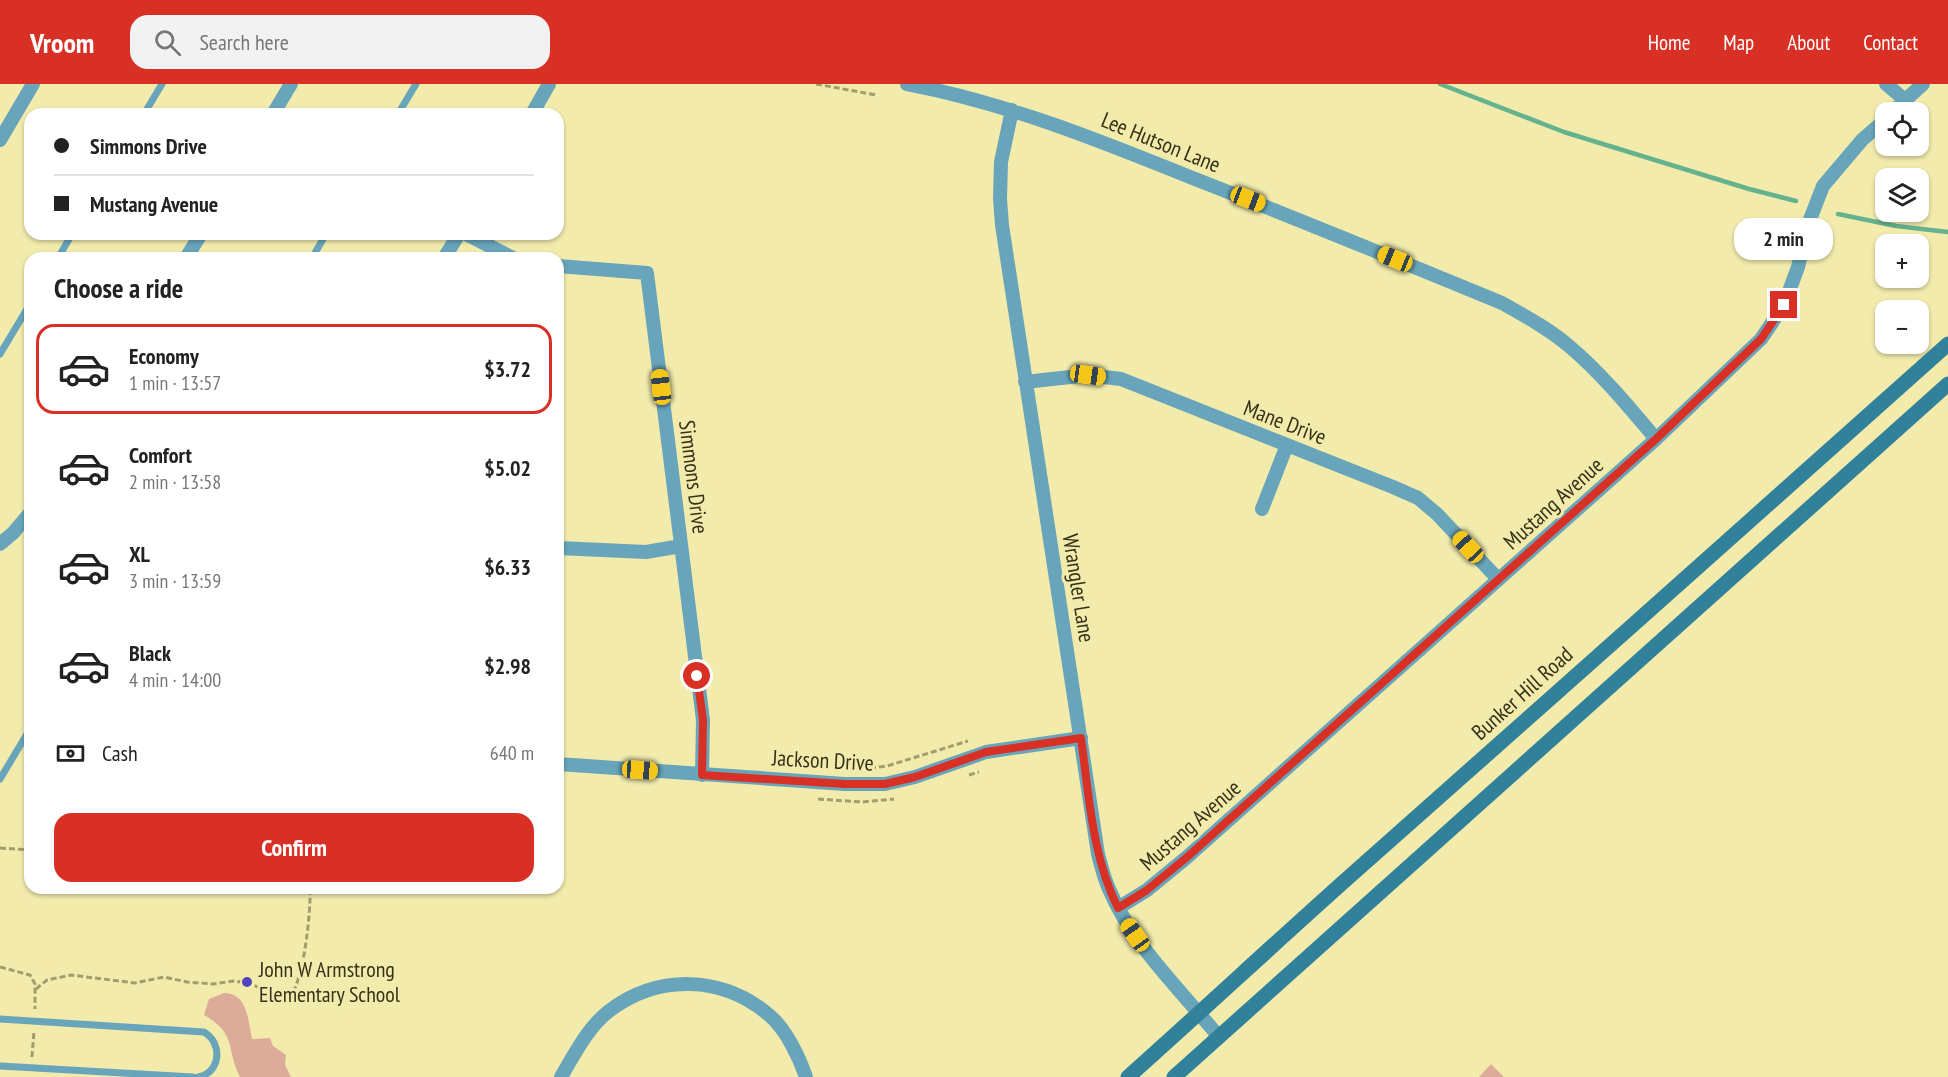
<!DOCTYPE html>
<meta charset="utf-8">
<style>
body{margin:0;font-family:"PT Sans Narrow",sans-serif;background:#f2f2f2;color:#222;height:100vh;display:flex;flex-direction:column;font-size:22px;white-space:nowrap}
*{box-sizing:border-box;margin:0}
p{font-size:20px;color:#767676}
.icon{flex:none;width:33px;height:33px;fill:none;stroke:currentColor;stroke-width:2;stroke-linecap:round;stroke-linejoin:round}
.map{position:relative;flex:1;overflow:hidden}
.panel{position:absolute;left:24px;top:168px;width:540px;height:642px;display:flex;flex-direction:column;background:#fff;border-radius:18px;box-shadow:0 2px 4px #0004}
.panel>*{flex:none}
.hud{position:absolute;left:24px;top:24px;width:540px;height:132px;border-radius:18px;box-shadow:0 2px 4px #0004;display:grid;align-content:center;height:132px;padding:0 30px;background:#fff}
.controls{position:absolute;left:1875px;top:18px;display:grid;gap:12px}
.controls a{display:grid;place-items:center;width:54px;height:54px;border-radius:12px;background:#fff;box-shadow:0 2px 4px #0004;font-size:30px}
.end{position:absolute;width:27px;height:27px;margin:-14px;border:8px solid #d93025;background:#fff;box-shadow:0 0 0 3px #fff}
.from{border-radius:50%}
.bubble{position:absolute;height:42px;border-radius:18px;background:#fff;box-shadow:0 2px 4px #0004;font-size:20px;font-weight:800;line-height:42px;text-align:center}
.car{position:absolute;width:18px;height:36px;margin:-18px -9px;border-radius:8px;box-shadow:0 0 4px 2px #0007;background:linear-gradient(#f5c518 24%,#345 0 40%,#f5c518 0 76%,#345 0 86%,#f5c518 0)}
.hud b{display:flex;align-items:center;gap:21px;height:57px;font-size:22px}
.hud b+b{border-top:2px solid #e0e0e0}
.hud i{width:15px;height:15px;background:#222}
ul{padding:0;list-style:none}
li{display:flex;align-items:center;gap:18px;height:90px;margin:0 12px 9px;padding:0 18px;border:3px solid transparent;border-radius:18px}
li div{flex:1}
li b{display:block;font-size:22px}
li em{font-style:normal;font-weight:800}
li.current{border-color:#d93025}
li>.icon{width:54px;height:54px;stroke-width:1.5}
h2{padding:0 30px;font-size:27px;line-height:72px}
.pay{display:flex;align-items:center;gap:15px;height:66px;padding:0 30px;font-size:22px}
.pay p{margin-inline-start:auto}
.primary-button{display:flex;gap:12px;margin-top:auto;padding:12px 30px}
.primary-button a{flex:1;height:69px;border-radius:18px;background:#d93025;color:#fff;font-size:24px;font-weight:800;line-height:69px;text-align:center}
header{display:flex;align-items:center;gap:36px;box-sizing:border-box;height:84px;padding:0 30px;background:#d93025;color:#fff}
header strong{font-size:28px}
nav{display:flex;gap:33px;margin-inline-start:auto;font-size:21px}
.search{width:420px;height:54px;background:#f2f2f2;display:flex;align-items:center;gap:15px;box-sizing:border-box;padding:0 21px;border-radius:18px;color:#767676;font-size:22px}
.map>svg:first-child{display:block}
</style>
<header>
<strong>Vroom</strong>
<div class="search"><svg class="icon" aria-label="search" viewBox="0 0 24 24"><circle cx="10" cy="10" r="6"/><path d="M15 15l6 6"/></svg>Search here</div>
<nav><a>Home</a><a>Map</a><a>About</a><a>Contact</a></nav>
</header>
<div class="map">
<svg width="1948" height="993" viewBox="0 0 1948 993">
<rect width="100%" height="100%" fill="#f2ebac"/>
<path fill="#dcab99" d="M224,909C248,909 248,937 252,955L270,954L273,962L286,971L285,981L291,993H240C225,963 238,951 204,931L209,915Z
M1491,980L1504,993H1479Z"/>
<g fill="none" stroke-linecap="round" stroke-linejoin="round">
<path stroke="#64b28e" stroke-width="4.5" d="M1440,0L1564,48L1749,105L1796,117
M1838,130L1896,142L1948,148"/>
<path stroke="#a39d6e" stroke-width="3" stroke-dasharray="6 3" stroke-linecap="butt" d="M816,0L876,11
M870,684L887,682L968,657
M969,691L979,688
M818,715L862,718L894,715
M0,764L30,766
M0,883L30,891L35,900V925
M36,905L47,896L71,891L135,899L164,893L187,898L213,900L233,897L249,899L283,915L289,914C304,898 311,827 310,804
M32,973L34,947"/>
<path stroke="#68a5ba" stroke-width="7" d="M144,30L162,0
M398,30L416,0
M58,174L72,150
M312,174L326,150
M0,270L30,220
M0,695L30,645
M0,935L204,948C223,959 221,989 198,993
M0,982L193,993"/>
<path stroke="#68a5ba" stroke-width="14" d="M907,0C1007,19 1101,57 1195,95C1298,135 1400,177 1502,219C1525,232 1549,245 1569,262C1601,289 1629,323 1656,355
M1886,0L1905,16
M1012,26L1001,78L1000,115L1002,141L1098,770C1101,781 1104,794 1109,805C1133,862 1181,906 1219,953
M1892,28L1923,0
M273,30L291,0
M532,30L549,0
M0,56L33,0
M466,150L513,174
M186,174L201,150
M444,174L459,150
M558,182L647,189L703,636L702,691
M1025,298L1088,291L1121,295L1393,403L1418,414L1437,430L1498,495
M1262,425L1287,361
M0,460L13,449L30,429
M558,464L646,468L681,462
M558,680L845,700H885L915,693L986,668L1081,654
M1118,824L1147,806L1186,774L1656,355L1761,255L1784,221L1798,183L1809,138L1823,102L1862,56L1886,35
M561,993C574,971 588,943 609,927C658,890 722,891 769,931C786,945 799,973 806,993"/>
<path stroke="#32819a" stroke-width="15" d="M1128,993C1202,927 1275,859 1349,793C1549,616 1749,438 1948,260
M1174,993L1948,300"/>
</g>
<g fill="none" stroke-linecap="round" stroke-linejoin="round">
<path stroke="#d93025" stroke-width="8" d="M697,592L703,636L702,691L845,700H885L915,693L986,668L1081,654C1089,711 1092,772 1118,824L1147,806L1186,774L1656,355L1761,255L1784,221"/>
</g>
<circle fill="#5345bd" stroke="#f2ebac" stroke-width="2" cx="247" cy="898" r="6"/>
<g text-anchor="middle" dominant-baseline="central" stroke-width="6" stroke-linejoin="round" paint-order="stroke">
<g font-size="22" fill="#353219" stroke="#f2ebac">
<text transform="translate(1161 58) rotate(22)">Lee Hutson Lane</text>
<text transform="translate(1285 338) rotate(21)">Mane Drive</text>
<text transform="translate(694 393) rotate(83)">Simmons Drive</text>
<text transform="translate(1553 419) rotate(-42)">Mustang Avenue</text>
<text transform="translate(1079 504) rotate(81)">Wrangler Lane</text>
<text transform="translate(1522 609) rotate(-42)">Bunker Hill Road</text>
<text transform="translate(823 676) rotate(3)">Jackson Drive</text>
<text transform="translate(1190 741) rotate(-41)">Mustang Avenue</text>
</g>
<g font-size="22" fill="#353219" stroke="#f2ebac" text-anchor="start">
<text x="259" y="885">John W Armstrong<tspan x="259" dy="25">Elementary School</tspan></text>
</g>
</g>
</svg>
<div class="controls">
<a><svg class="icon" aria-label="locate" viewBox="0 0 24 24"><circle cx="12" cy="12" r="6"/><path d="M12 2v4M12 18v4M2 12h4M18 12h4"/></svg></a>
<a><svg class="icon" aria-label="layers" viewBox="0 0 24 24"><path d="M12 4l9 5-9 5-9-5zM3 14l9 5 9-5"/></svg></a>
<a>+</a>
<a>−</a>
</div>
<i class="end from" style="left:697px;top:592px"></i>
<i class="end" style="left:1784px;top:221px"></i>
<div class="bubble" style="left:1734px;top:134px;width:99px">2 min</div>
<i class="car" style="left:1248px;top:115px;rotate:111deg"></i>
<i class="car" style="left:1395px;top:175px;rotate:292deg"></i>
<i class="car" style="left:1088px;top:291px;rotate:98deg"></i>
<i class="car" style="left:661px;top:303px;rotate:353deg"></i>
<i class="car" style="left:1468px;top:463px;rotate:317deg"></i>
<i class="car" style="left:640px;top:686px;rotate:94deg"></i>
<i class="car" style="left:1135px;top:851px;rotate:325deg"></i>
<div class="hud">
<b><i class="from"></i>Simmons Drive</b>
<b><i></i>Mustang Avenue</b>
</div>
<section class="panel">
<h2>Choose a ride</h2>
<ul>
<li class="current"><svg class="icon" aria-label="car" viewBox="0 0 24 24"><path d="M5 17H2v-5l4-1 3-4h7l3 4 3 1v5h-3M9 17h6M6 11h13"/><circle cx="7" cy="17" r="2"/><circle cx="17" cy="17" r="2"/></svg><div><b>Economy</b><p>1 min · 13:57</p></div><em>$3.72</em></li>
<li><svg class="icon" aria-label="car" viewBox="0 0 24 24"><path d="M5 17H2v-5l4-1 3-4h7l3 4 3 1v5h-3M9 17h6M6 11h13"/><circle cx="7" cy="17" r="2"/><circle cx="17" cy="17" r="2"/></svg><div><b>Comfort</b><p>2 min · 13:58</p></div><em>$5.02</em></li>
<li><svg class="icon" aria-label="car" viewBox="0 0 24 24"><path d="M5 17H2v-5l4-1 3-4h7l3 4 3 1v5h-3M9 17h6M6 11h13"/><circle cx="7" cy="17" r="2"/><circle cx="17" cy="17" r="2"/></svg><div><b>XL</b><p>3 min · 13:59</p></div><em>$6.33</em></li>
<li><svg class="icon" aria-label="car" viewBox="0 0 24 24"><path d="M5 17H2v-5l4-1 3-4h7l3 4 3 1v5h-3M9 17h6M6 11h13"/><circle cx="7" cy="17" r="2"/><circle cx="17" cy="17" r="2"/></svg><div><b>Black</b><p>4 min · 14:00</p></div><em>$2.98</em></li>
</ul>
<div class="pay"><svg class="icon" aria-label="cash" viewBox="0 0 24 24"><path d="M3 7h18v10H3z"/><circle cx="12" cy="12" r="2"/></svg>Cash<p>640 m</p></div>
<div class="primary-button"><a>Confirm</a></div>
</section>
</div>
